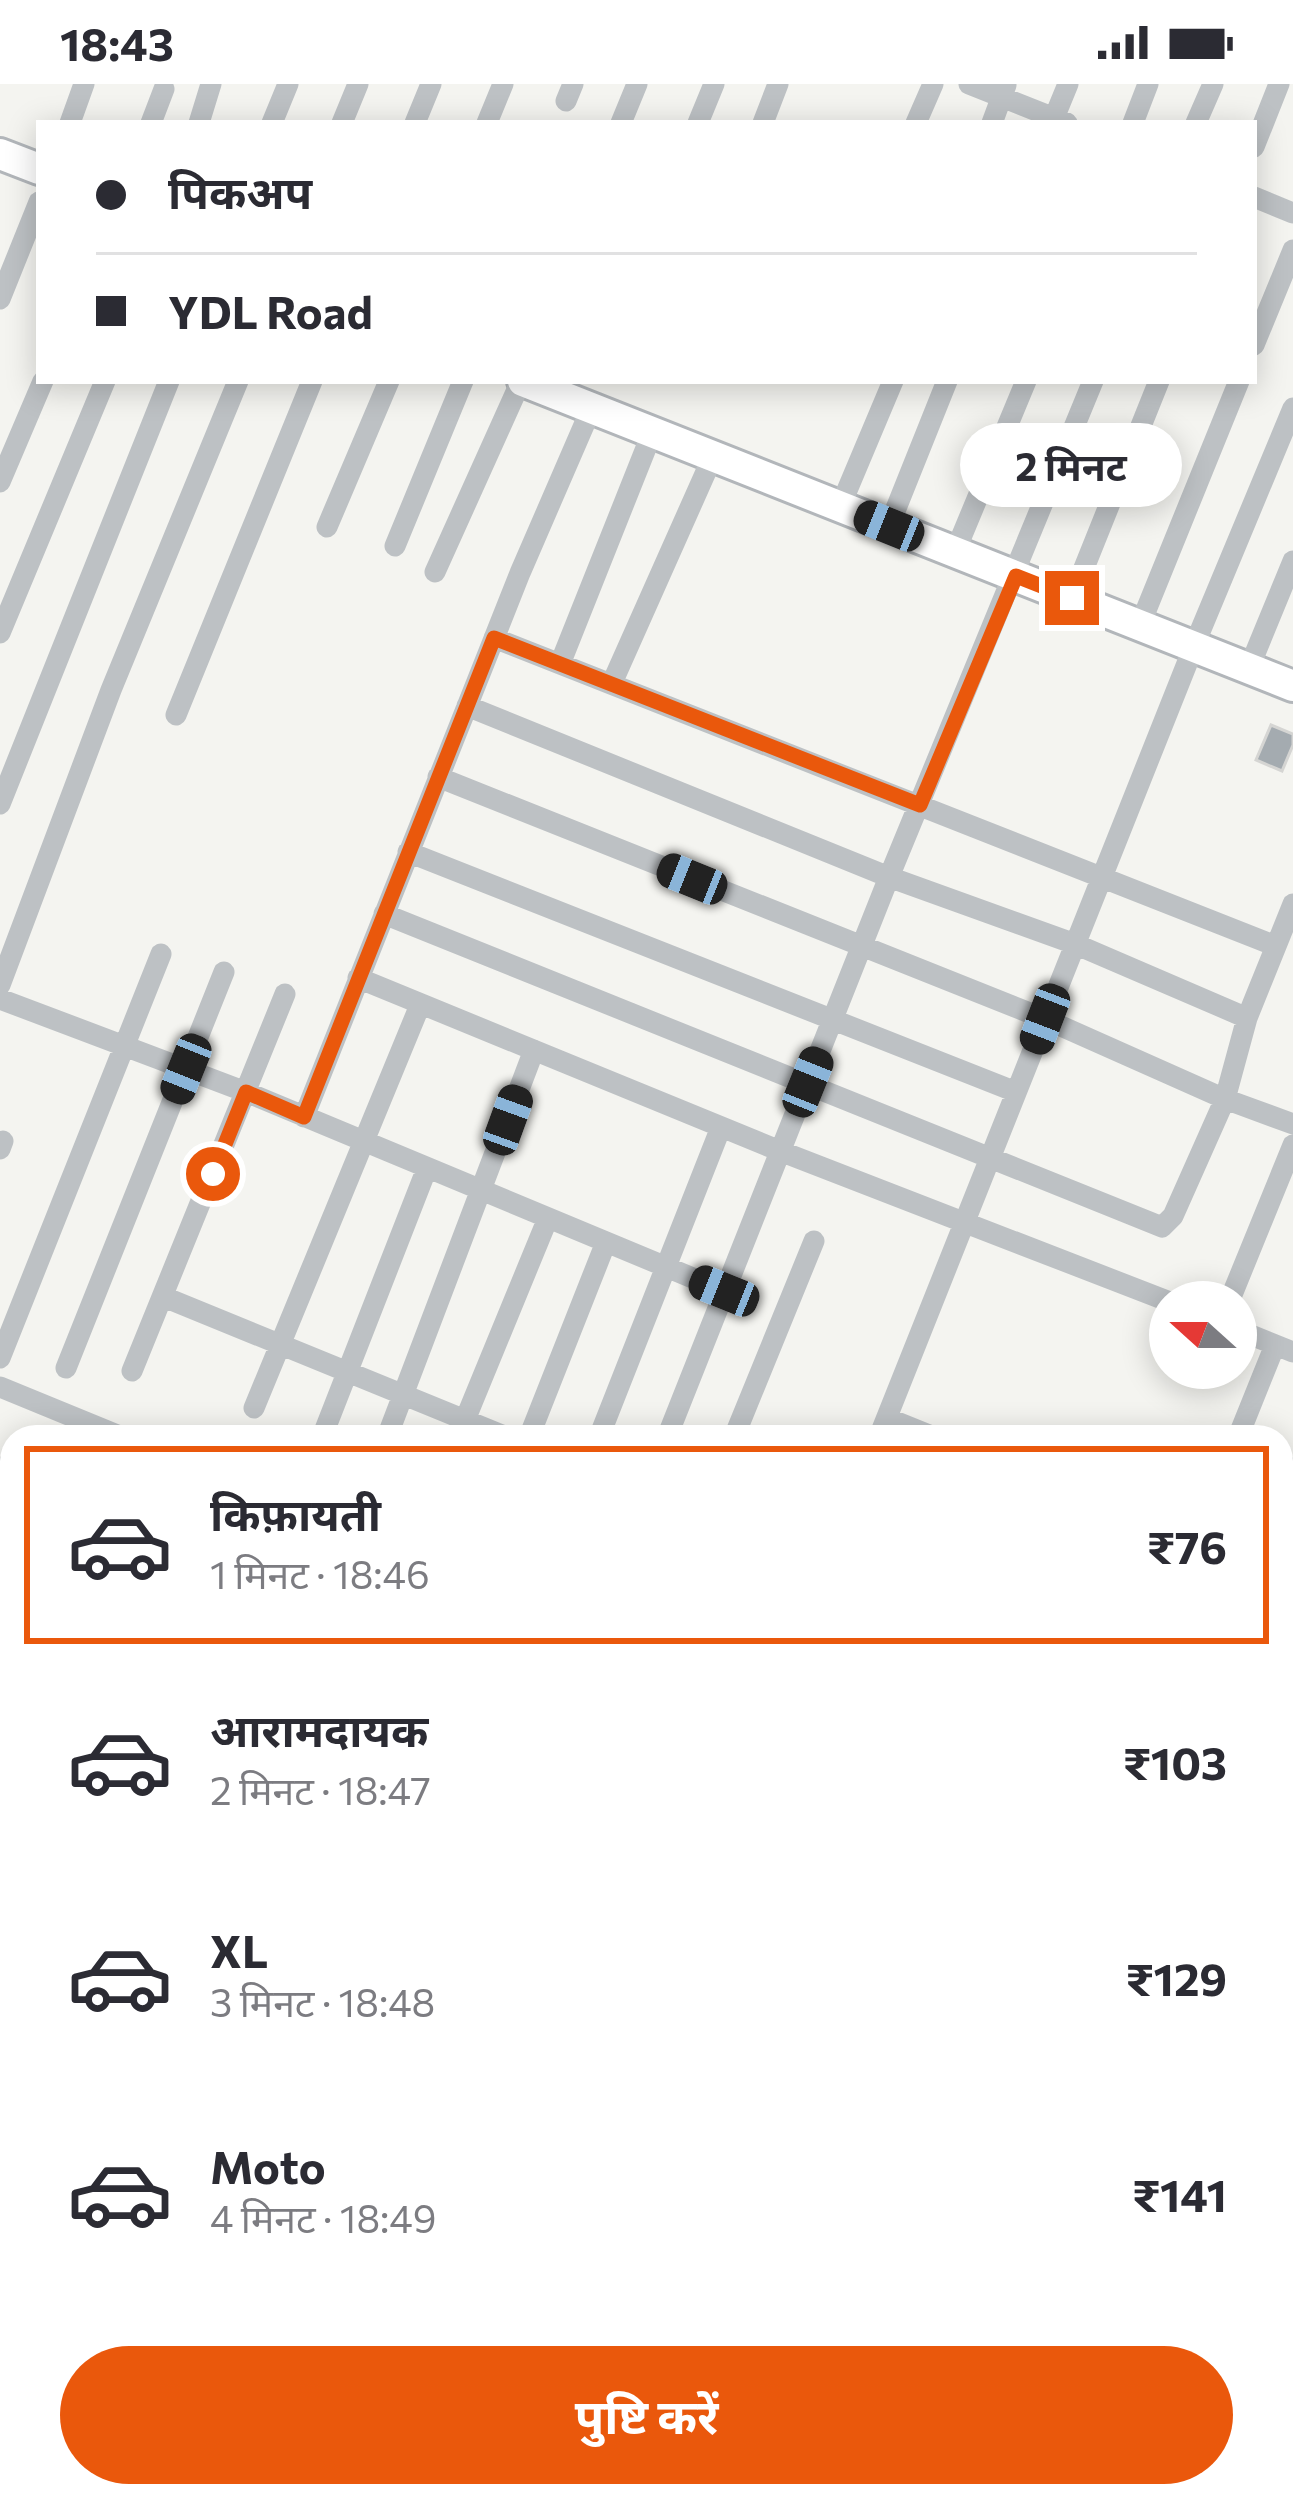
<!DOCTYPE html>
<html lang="hi">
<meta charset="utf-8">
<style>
body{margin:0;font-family:Commissioner,"Noto Sans Devanagari",sans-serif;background:#f2f2f3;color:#2b2b33;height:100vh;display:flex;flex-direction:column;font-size:45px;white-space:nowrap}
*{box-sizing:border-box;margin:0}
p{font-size:39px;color:#7c7c81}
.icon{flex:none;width:66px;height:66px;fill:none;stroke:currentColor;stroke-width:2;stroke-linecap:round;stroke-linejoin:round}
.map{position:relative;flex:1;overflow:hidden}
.drawer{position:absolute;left:0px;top:1341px;width:1293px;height:1083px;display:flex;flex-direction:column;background:#fff;border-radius:36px 36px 0 0;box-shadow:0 6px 30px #0003}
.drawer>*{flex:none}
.guide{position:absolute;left:36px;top:36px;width:1221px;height:264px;border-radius:0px;box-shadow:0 6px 30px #0003;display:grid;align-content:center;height:264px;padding:0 60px;background:#fff}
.needle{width:78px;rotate:291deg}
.buttons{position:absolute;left:1149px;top:1197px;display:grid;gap:24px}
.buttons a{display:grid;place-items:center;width:108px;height:108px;border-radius:50%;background:#fff;box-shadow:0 6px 30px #0003;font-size:60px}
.end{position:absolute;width:54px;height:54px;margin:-27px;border:15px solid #ea580c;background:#fff;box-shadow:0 0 0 6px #fff}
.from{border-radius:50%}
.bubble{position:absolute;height:84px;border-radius:42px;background:#fff;box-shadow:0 6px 30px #0003;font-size:39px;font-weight:700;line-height:84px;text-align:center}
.car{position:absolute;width:36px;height:72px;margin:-36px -18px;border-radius:15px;box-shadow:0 0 9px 3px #0007;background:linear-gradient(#222 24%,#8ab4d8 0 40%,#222 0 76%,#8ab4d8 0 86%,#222 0)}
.guide b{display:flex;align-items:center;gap:42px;height:114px;font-size:45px}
.guide b+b{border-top:3px solid #e1e1e2}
.guide i{width:30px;height:30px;background:#2b2b33}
ul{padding:21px 0 0;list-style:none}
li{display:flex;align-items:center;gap:36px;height:198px;margin:0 24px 18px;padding:0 36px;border:6px solid transparent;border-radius:0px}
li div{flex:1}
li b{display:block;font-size:45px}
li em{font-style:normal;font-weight:700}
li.selected{border-color:#ea580c}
li>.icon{width:108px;height:108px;stroke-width:1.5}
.primary-button{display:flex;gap:24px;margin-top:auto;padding:24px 60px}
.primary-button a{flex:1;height:138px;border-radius:72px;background:#ea580c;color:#fff;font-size:48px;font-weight:700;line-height:138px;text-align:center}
.status{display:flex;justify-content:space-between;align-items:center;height:84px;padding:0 60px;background:#fff;direction:ltr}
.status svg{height:33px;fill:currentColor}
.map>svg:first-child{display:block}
</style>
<div class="status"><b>18:43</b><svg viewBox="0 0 49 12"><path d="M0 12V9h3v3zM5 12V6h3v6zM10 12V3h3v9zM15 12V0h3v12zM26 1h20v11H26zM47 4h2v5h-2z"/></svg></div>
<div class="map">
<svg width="1293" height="2422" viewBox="0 0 1293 2422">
<rect width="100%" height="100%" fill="#f4f4f0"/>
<path fill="#d5dad2" d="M12,2225V2411L0,2409V2255Z"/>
<path fill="#a4abb0" stroke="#d5d5d3" stroke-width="3" d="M1271,641L1293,650V661L1282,687L1256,676Z"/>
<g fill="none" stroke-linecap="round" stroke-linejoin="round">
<g stroke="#b2b6ba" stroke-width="36">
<path id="secondary" d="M0,70L39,85
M523,297L1293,602"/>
</g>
<path stroke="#bdc1c4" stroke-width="21" d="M969,0L1067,39
M566,17L573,0
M70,39L84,0
M151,39L164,5
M199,39L211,0
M272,39L288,0
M342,39L358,0
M415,39L431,0
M487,39L503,0
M621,39L637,0
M698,39L714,0
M763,39L778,0
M916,39L933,0
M992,39L1006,1
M1052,39L1068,0
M1133,39L1148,0
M1196,39L1213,0
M1254,63L1279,0
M1254,113L1293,129
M0,215L39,118
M1254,261L1293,166
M0,398L43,297
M840,423L893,297
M889,442L947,297
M327,443L389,297
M395,462L463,297
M955,468L1026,297
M435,488L521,297
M1072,514L1159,297
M1140,541L1239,297
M0,549L105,297
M494,554L1276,862
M560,580L652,349
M1249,584L1293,477
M612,599L713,372
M467,622L889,793L1075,860L1247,934
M176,631L312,297
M438,693L1045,935L1225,1015L1293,1040
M0,720L169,297
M408,768L1016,1008
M384,830L1162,1143L1173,1132L1225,1015L1247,934L1293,820
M358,894L780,1067L1170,1218
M0,901L111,606L238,297
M0,915L246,1008L724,1207
M304,1033L520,489L591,325
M0,1065L3,1057
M164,1213L507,1353
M1229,1218L1293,1061
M1236,1245L1293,1268
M0,1274L161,870
M66,1284L224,888
M132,1287L285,910
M0,1303L122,1353
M254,1324L420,921
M887,1334L934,1353
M322,1353L427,1084
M387,1353L534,966
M458,1353L548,1134
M529,1353L606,1158
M599,1353L721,1043
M667,1353L889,793L1093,297
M734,1353L814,1157
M879,1353L1194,562L1293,324
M1238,1353L1275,1261
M0,1383L12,1388
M1281,1416L1293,1384
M0,1462L12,1467
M1281,1502L1293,1507
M0,1539L12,1544
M1281,1598L1293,1567
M0,1618L12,1623
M1281,1664L1293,1669
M0,1695L12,1700
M1281,1785L1293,1756
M1281,1846L1293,1851
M0,1865L12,1870
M1281,1909L1293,1879
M0,1970L12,1940
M0,2009L12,2013
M0,2095L12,2100
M1281,2105L1293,2075
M0,2174L4,2176
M1281,2302L1293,2273
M389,2422L393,2412
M447,2422L451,2412
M517,2422L521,2412
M672,2422L676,2412
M740,2422L744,2412
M809,2422L813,2412
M882,2422L886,2412
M951,2422L955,2412
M1026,2422L1030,2412
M1075,2422L1079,2412
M1155,2422L1159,2412
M1235,2422L1239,2412"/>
<use href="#secondary" stroke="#fff" stroke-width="30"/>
</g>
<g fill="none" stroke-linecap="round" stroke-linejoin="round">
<path stroke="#ea580c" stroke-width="15" d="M213,1090L246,1008L304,1033L494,554L920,721L1016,492L1072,514"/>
</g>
</svg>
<div class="buttons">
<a><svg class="needle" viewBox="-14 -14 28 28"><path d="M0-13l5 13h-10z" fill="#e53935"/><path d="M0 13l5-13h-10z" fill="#7c7c81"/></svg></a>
</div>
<i class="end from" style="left:213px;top:1090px"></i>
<i class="end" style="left:1072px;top:514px"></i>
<div class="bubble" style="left:960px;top:339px;width:222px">2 मिनट</div>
<i class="car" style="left:889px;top:442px;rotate:292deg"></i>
<i class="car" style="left:692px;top:795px;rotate:292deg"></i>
<i class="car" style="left:1045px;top:935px;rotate:201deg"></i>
<i class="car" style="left:186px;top:985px;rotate:202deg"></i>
<i class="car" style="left:808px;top:998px;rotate:22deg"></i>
<i class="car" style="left:508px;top:1036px;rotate:20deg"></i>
<i class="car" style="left:724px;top:1207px;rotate:292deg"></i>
<div class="guide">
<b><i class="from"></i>पिकअप</b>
<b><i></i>YDL Road</b>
</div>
<section class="drawer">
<ul>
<li class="selected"><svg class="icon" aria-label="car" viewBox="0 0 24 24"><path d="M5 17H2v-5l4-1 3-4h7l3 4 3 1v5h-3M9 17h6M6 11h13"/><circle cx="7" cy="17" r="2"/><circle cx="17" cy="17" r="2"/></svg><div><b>किफ़ायती</b><p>1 मिनट · 18:46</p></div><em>₹76</em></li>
<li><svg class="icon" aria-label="car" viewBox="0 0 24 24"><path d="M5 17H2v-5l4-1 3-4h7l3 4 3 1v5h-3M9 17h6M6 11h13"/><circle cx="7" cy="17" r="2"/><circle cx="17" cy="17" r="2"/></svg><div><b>आरामदायक</b><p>2 मिनट · 18:47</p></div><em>₹103</em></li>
<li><svg class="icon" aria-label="car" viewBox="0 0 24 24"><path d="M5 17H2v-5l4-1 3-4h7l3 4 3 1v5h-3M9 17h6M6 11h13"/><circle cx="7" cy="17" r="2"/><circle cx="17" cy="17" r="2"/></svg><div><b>XL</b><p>3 मिनट · 18:48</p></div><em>₹129</em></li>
<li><svg class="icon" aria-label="car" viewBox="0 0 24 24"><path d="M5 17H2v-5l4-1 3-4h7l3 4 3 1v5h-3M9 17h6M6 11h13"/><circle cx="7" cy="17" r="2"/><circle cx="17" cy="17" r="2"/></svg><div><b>Moto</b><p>4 मिनट · 18:49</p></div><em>₹141</em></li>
</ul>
<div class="primary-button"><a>पुष्टि करें</a></div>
</section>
</div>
